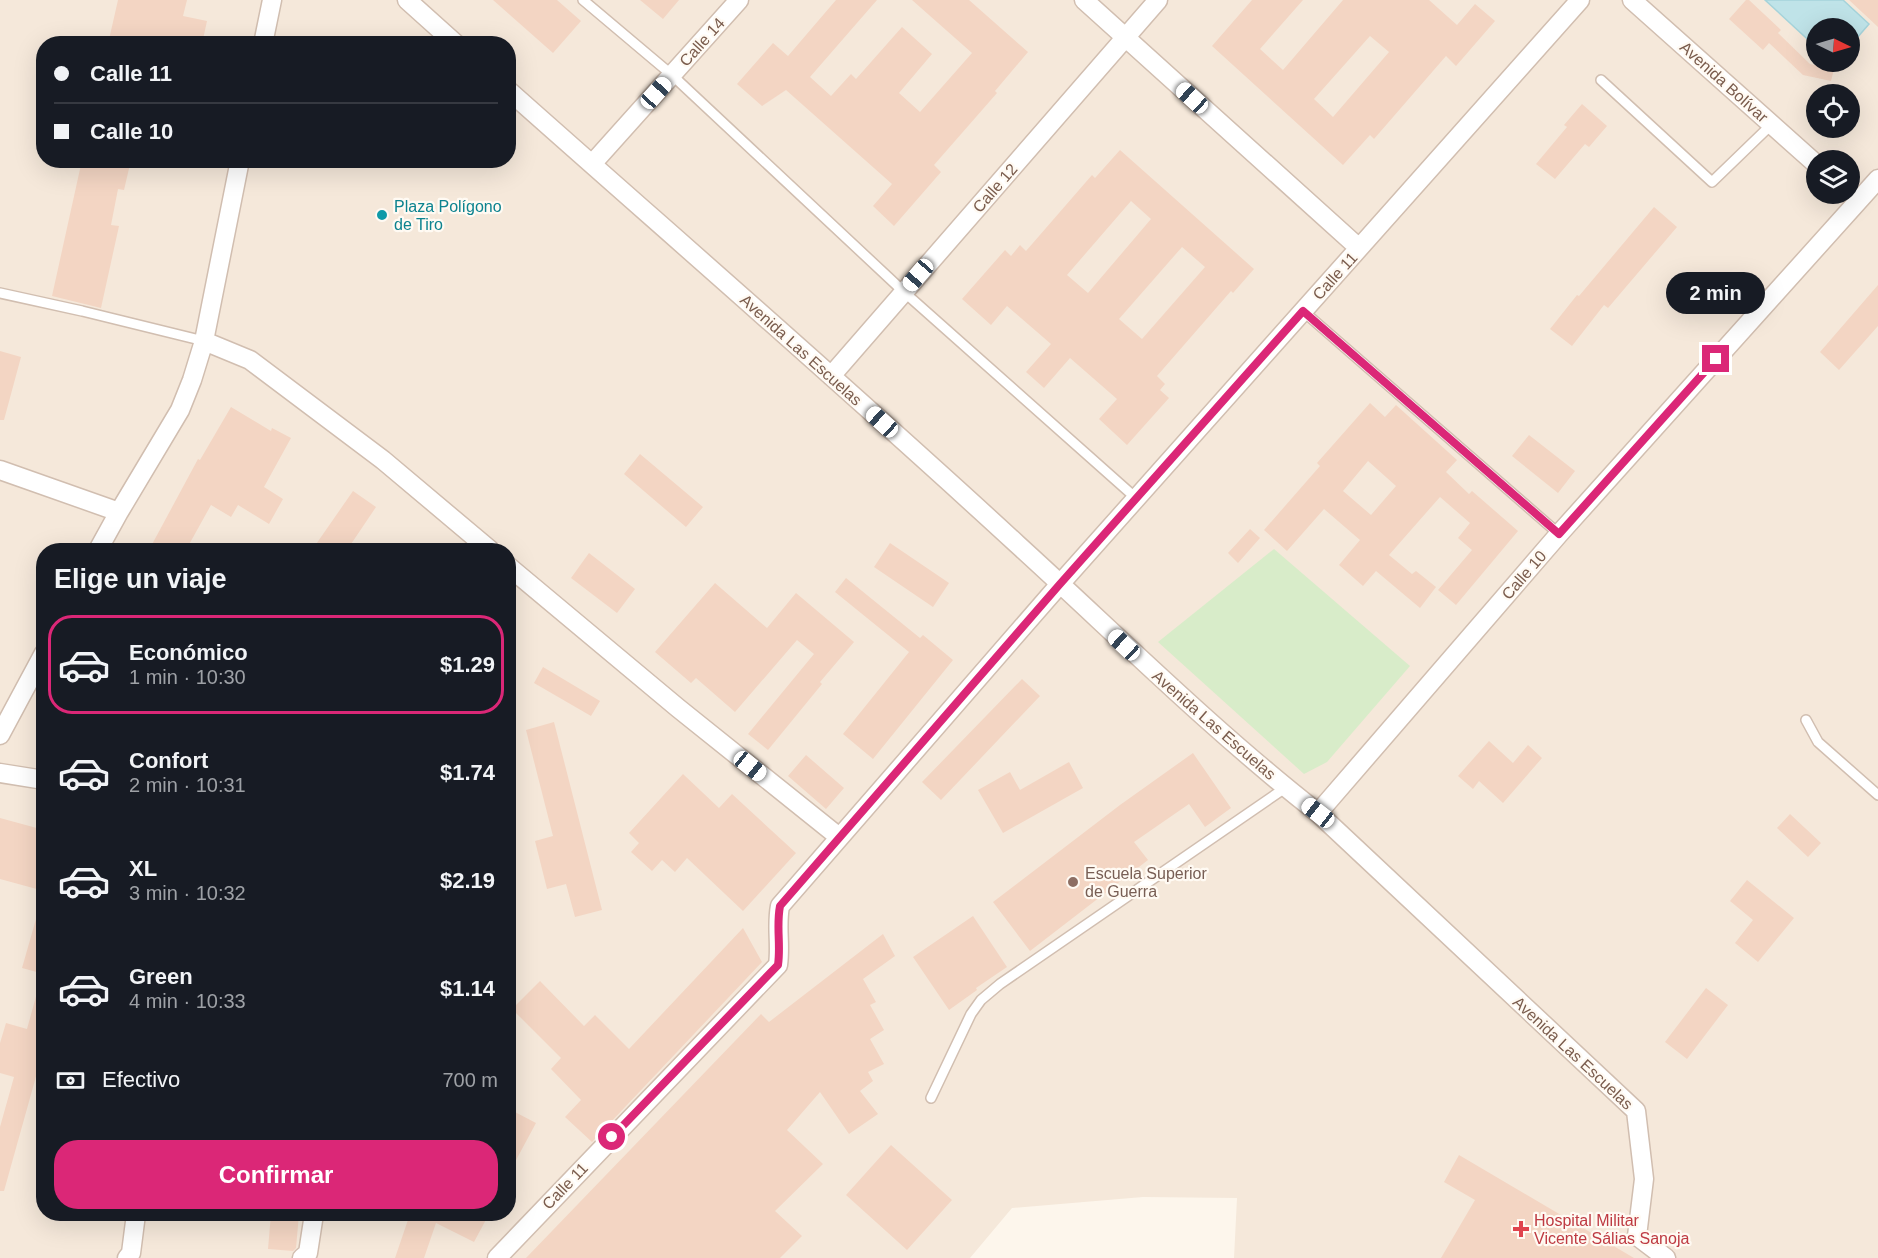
<!DOCTYPE html>
<html lang="es">
<meta charset="utf-8">
<style>
body{margin:0;font-family:Arial,sans-serif;background:#20242c;color:#f1f3f6;height:100vh;display:flex;flex-direction:column;font-size:22px;white-space:nowrap}
*{box-sizing:border-box;margin:0}
p{font-size:20px;color:#9ea1a6}
.icon{flex:none;width:33px;height:33px;fill:none;stroke:currentColor;stroke-width:2;stroke-linecap:round;stroke-linejoin:round}
.map{position:relative;flex:1;overflow:hidden}
.side{position:absolute;left:36px;top:543px;width:480px;height:678px;display:flex;flex-direction:column;background:#171b24;border-radius:24px;box-shadow:0 6px 24px #0002}
.side>*{flex:none}
.hud{position:absolute;left:36px;top:36px;width:480px;height:132px;border-radius:24px;box-shadow:0 6px 24px #0002;display:grid;align-content:center;height:132px;padding:0 18px;background:#171b24}
.needle{width:39px;rotate:95deg}
.buttons{position:absolute;left:1806px;top:18px;display:grid;gap:12px}
.buttons a{display:grid;place-items:center;width:54px;height:54px;border-radius:50%;background:#171b24;box-shadow:0 6px 24px #0002;font-size:30px}
.end{position:absolute;width:27px;height:27px;margin:-14px;border:8px solid #db2777;background:#fff;box-shadow:0 0 0 3px #fff}
.from{border-radius:50%}
.bubble{position:absolute;height:42px;border-radius:21px;background:#171b24;box-shadow:0 6px 24px #0002;font-size:20px;font-weight:700;line-height:42px;text-align:center}
.car{position:absolute;width:18px;height:36px;margin:-18px -9px;border-radius:8px;box-shadow:0 0 4px 2px #0007;background:linear-gradient(#fff 24%,#345 0 40%,#fff 0 76%,#345 0 86%,#fff 0)}
.hud b{display:flex;align-items:center;gap:21px;height:57px;font-size:22px}
.hud b+b{border-top:2px solid #363941}
.hud i{width:15px;height:15px;background:#f1f3f6}
ul{padding:0;list-style:none}
li{display:flex;align-items:center;gap:18px;height:99px;margin:0 12px 9px;padding:0 6px;border:3px solid transparent;border-radius:24px}
li div{flex:1}
li b{display:block;font-size:22px}
li em{font-style:normal;font-weight:700}
li.current{border-color:#db2777}
li>.icon{width:54px;height:54px;stroke-width:1.5}
h2{padding:0 18px;font-size:27px;line-height:72px}
.pay{display:flex;align-items:center;gap:15px;height:66px;padding:0 18px;font-size:22px}
.pay p{margin-inline-start:auto}
.button{display:flex;gap:12px;margin-top:auto;padding:12px 18px}
.button a{flex:1;height:69px;border-radius:24px;background:#db2777;color:#fff;font-size:24px;font-weight:700;line-height:69px;text-align:center}
.map>svg:first-child{display:block}
</style>
<div class="map">
<svg width="1878" height="1258" viewBox="0 0 1878 1258">
<rect width="100%" height="100%" fill="#fdf6ec"/>
<path fill="#f5e8da" fill-rule="evenodd" d="M0,0H1878V1258H1234L1237,1198L1143,1197L1012,1208L970,1258H0ZM1816,28H1850V62H1816ZM44,44H508V160H44ZM1816,94H1850V128H1816ZM1816,160H1850V194H1816ZM44,550H508V1214H44Z"/>
<path fill="#d8ecc9" d="M1274,549L1410,666L1327,762L1304,774L1158,642Z"/>
<path fill="#bfe3e8" stroke="#a5d3da" stroke-width="1.5" d="M1765,0H1843L1869,24L1850,46V28H1816V47Z"/>
<path fill="#f3d5c3" fill-rule="evenodd" d="M118,0H187L183,16L207,21L202,44H108Z
M493,0H557L581,21L553,53Z
M640,0H679L663,19Z
M836,0H877L810,77L831,96L851,74L856,79L902,27L932,54L899,93L920,112L972,53L912,0H969L1028,52L995,91L997,93L934,165L941,172L894,226L873,206L892,184L786,90L762,106L737,84L773,43L788,56Z
M1252,0H1303L1260,49L1283,70L1343,0H1429L1457,25L1475,4L1495,21L1456,66L1446,56L1374,139L1370,135L1343,165L1212,46ZM1370,36L1389,52L1333,117L1314,99Z
M1746,0H1749L1781,30L1778,33L1810,64L1834,69L1831,81L1803,75L1769,43L1763,50L1729,19Z
M1849,0H1878V27Z
M1582,104L1607,126L1589,147L1585,144L1555,179L1536,164L1567,127L1564,125Z
M1120,150L1254,269L1233,293L1231,291L1157,376L1165,384L1160,390L1169,398L1127,445L1099,419L1117,399L1070,358L1044,388L1026,372L1051,344L1007,306L991,325L962,299L1005,250L1011,256L1020,245L1026,251L1092,175L1095,178ZM1131,201L1151,219L1088,293L1067,275ZM1182,247L1205,267L1142,339L1119,319Z
M82,160H131L124,190L118,189L111,225L119,226L101,308L52,296Z
M1654,207L1677,227L1608,308L1604,305L1572,346L1550,329L1577,295L1579,296Z
M1878,285V326L1839,370L1820,352Z
M0,351L21,357L4,420H0Z
M1370,403L1385,417L1396,405L1457,460L1446,472L1469,494L1472,491L1518,531L1456,605L1438,590L1472,550L1458,538L1470,523L1440,497L1389,555L1412,574L1416,571L1436,587L1420,608L1376,571L1363,586L1339,565L1360,540L1324,509L1287,551L1264,530L1320,466L1317,463ZM1368,461L1396,486L1371,515L1343,491Z
M231,407L271,431L272,428L291,438L264,487L283,499L269,524L238,505L231,517L211,505L186,550H149L198,459L200,460Z
M1529,435L1575,471L1558,493L1512,456Z
M640,454L703,507L686,527L624,474Z
M353,491L376,507L347,550H312Z
M1250,529L1260,538L1238,563L1228,553Z
M890,543L949,583L933,607L874,567Z
M589,553L635,589L617,613L571,578Z
M846,578L920,638L923,635L953,660L873,759L843,734L909,652L835,592Z
M715,583L767,628L796,593L854,642L820,682L822,684L768,750L748,734L814,654L797,640L735,712L696,678L691,683L655,652Z
M543,667L600,701L591,716L534,683Z
M1022,679L1040,696L941,800L922,782Z
M554,722L602,910L575,917L566,884L547,889L535,841L553,836L526,730Z
M1489,741L1513,763L1528,745L1542,758L1503,803L1479,781L1473,789L1458,776Z
M1193,753L1231,808L1205,827L1189,804L1134,842L1148,860L1030,951L993,902L1120,805Z
M806,755L844,788L826,809L788,776Z
M1069,762L1083,788L1003,833L978,790L1010,772L1020,790Z
M683,774L719,808L732,794L796,853L743,911L687,858L675,872L662,860L652,871L631,852L639,843L629,833Z
M1790,814L1821,843L1808,857L1777,828Z
M0,818L44,830V891L0,879Z
M1747,880L1794,918L1758,962L1735,943L1753,920L1730,901Z
M40,905L44,906V974L22,968Z
M973,916L1007,967L976,988L977,990L949,1010L913,957Z
M743,928L762,962L592,1142L565,1117L581,1100L551,1069L561,1058L512,1009L540,981L584,1026L595,1015L629,1049Z
M883,934L895,956L863,979L876,1002L870,1005L884,1030L870,1039L884,1064L868,1072L873,1081L860,1091L878,1114L849,1134L820,1092L787,1130L823,1164L775,1211L802,1236L780,1258H526L761,1014L769,1022Z
M40,982L44,983L42,1055L4,1191H0V1127L14,1077L0,1073V1043L6,1023L27,1029Z
M1706,988L1728,1005L1687,1059L1665,1042Z
M513,1111L536,1123L508,1175V1120Z
M891,1145L952,1200L907,1250L846,1195Z
M1459,1155L1634,1258H1441L1475,1200L1444,1182Z
M271,1214H299L296,1248L293,1251L268,1249Z
M410,1214H489L474,1242L436,1223L424,1258H395Z"/>
<g fill="none" stroke-linecap="round" stroke-linejoin="round">
<g stroke="#d1beb0" stroke-width="12">
<path id="lane" d="M583,0L672,75L904,292L1137,499
M1601,80L1712,182L1772,124
M0,293L82,311L204,341
M1303,311L1559,534
M1806,720L1818,742L1878,795
M931,1098L971,1014L981,1000L1000,984L1285,788"/>
</g>
<g stroke="#d1beb0" stroke-width="21">
<path id="street" d="M407,0L456,44
M1084,0L1359,248
M1632,0L1816,164
M263,44L272,0
M508,90C678,241 850,390 1017,544C1117,635 1212,730 1318,813L1636,1111L1644,1179L1637,1236L1666,1258
M592,164L739,0
M204,341L250,360L383,460L490,550
M831,376L1158,0
M0,470L119,512
M98,550L119,512L180,410L192,380L204,341L240,160
M508,566L678,708L839,837
M0,735L44,653
M0,773L44,780
M1318,813L1559,534L1878,179
M127,1258L131,1253L136,1214
M302,1258L308,1253L314,1214
M497,1258L778,965C781,944 776,927 780,906L1060,584L1580,0"/>
</g>
<use href="#lane" stroke="#fff" stroke-width="9"/>
<use href="#street" stroke="#fff" stroke-width="18"/>
</g>
<g fill="none" stroke-linecap="round" stroke-linejoin="round">
<path stroke="#db2777" stroke-width="8" d="M612,1137L778,965C781,944 776,927 780,906L1060,584L1303,311L1559,534L1716,359"/>
</g>
<circle fill="#0f9aa8" stroke="#fffaf3" stroke-width="2" cx="382" cy="215" r="6"/>
<circle fill="#8d6e63" stroke="#fffaf3" stroke-width="2" cx="1073" cy="882" r="6"/>
<path fill="#e0444e" stroke="#fffaf3" stroke-width="2" d="M1518 1220h6v6h6v6h-6v6h-6v-6h-6v-6h6z"/>
<g text-anchor="middle" dominant-baseline="central" stroke-width="4.5" stroke-linejoin="round" paint-order="stroke">
<g font-size="16" fill="#7a5c4d" stroke="#fffaf3">
<text transform="translate(702 42) rotate(-48)">Calle 14</text>
<text transform="translate(1724 82) rotate(42)">Avenida Bolívar</text>
<text transform="translate(995 188) rotate(-49)">Calle 12</text>
<text transform="translate(1335 276) rotate(-48)">Calle 11</text>
<text transform="translate(801 350) rotate(42)">Avenida Las Escuelas</text>
<text transform="translate(1524 575) rotate(-49)">Calle 10</text>
<text transform="translate(1214 725) rotate(41)">Avenida Las Escuelas</text>
<text transform="translate(1573 1053) rotate(43)">Avenida Las Escuelas</text>
<text transform="translate(565 1186) rotate(-46)">Calle 11</text>
</g>
<g font-size="16" fill="#0d838f" stroke="#fffaf3" text-anchor="start">
<text x="394" y="206">Plaza Polígono<tspan x="394" dy="18">de Tiro</tspan></text>
</g>
<g font-size="16" fill="#785e54" stroke="#fffaf3" text-anchor="start">
<text x="1085" y="873">Escuela Superior<tspan x="1085" dy="18">de Guerra</tspan></text>
</g>
<g font-size="16" fill="#be3a42" stroke="#fffaf3" text-anchor="start">
<text x="1534" y="1220">Hospital Militar<tspan x="1534" dy="18">Vicente Sálias Sanoja</tspan></text>
</g>
</g>
</svg>
<div class="buttons">
<a><svg class="needle" viewBox="-14 -14 28 28"><path d="M0-13l5 13h-10z" fill="#e53935"/><path d="M0 13l5-13h-10z" fill="#9ea1a6"/></svg></a>
<a><svg class="icon" aria-label="locate" viewBox="0 0 24 24"><circle cx="12" cy="12" r="6"/><path d="M12 2v4M12 18v4M2 12h4M18 12h4"/></svg></a>
<a><svg class="icon" aria-label="layers" viewBox="0 0 24 24"><path d="M12 4l9 5-9 5-9-5zM3 14l9 5 9-5"/></svg></a>
</div>
<i class="end from" style="left:612px;top:1137px"></i>
<i class="end" style="left:1716px;top:359px"></i>
<div class="bubble" style="left:1666px;top:272px;width:99px">2 min</div>
<i class="car" style="left:656px;top:93px;rotate:42deg"></i>
<i class="car" style="left:1192px;top:98px;rotate:312deg"></i>
<i class="car" style="left:918px;top:275px;rotate:221deg"></i>
<i class="car" style="left:882px;top:422px;rotate:312deg"></i>
<i class="car" style="left:1124px;top:645px;rotate:313deg"></i>
<i class="car" style="left:750px;top:766px;rotate:129deg"></i>
<i class="car" style="left:1318px;top:813px;rotate:308deg"></i>
<div class="hud">
<b><i class="from"></i>Calle 11</b>
<b><i></i>Calle 10</b>
</div>
<section class="side">
<h2>Elige un viaje</h2>
<ul>
<li class="current"><svg class="icon" aria-label="car" viewBox="0 0 24 24"><path d="M5 17H2v-5l4-1 3-4h7l3 4 3 1v5h-3M9 17h6M6 11h13"/><circle cx="7" cy="17" r="2"/><circle cx="17" cy="17" r="2"/></svg><div><b>Económico</b><p>1 min · 10:30</p></div><em>$1.29</em></li>
<li><svg class="icon" aria-label="car" viewBox="0 0 24 24"><path d="M5 17H2v-5l4-1 3-4h7l3 4 3 1v5h-3M9 17h6M6 11h13"/><circle cx="7" cy="17" r="2"/><circle cx="17" cy="17" r="2"/></svg><div><b>Confort</b><p>2 min · 10:31</p></div><em>$1.74</em></li>
<li><svg class="icon" aria-label="car" viewBox="0 0 24 24"><path d="M5 17H2v-5l4-1 3-4h7l3 4 3 1v5h-3M9 17h6M6 11h13"/><circle cx="7" cy="17" r="2"/><circle cx="17" cy="17" r="2"/></svg><div><b>XL</b><p>3 min · 10:32</p></div><em>$2.19</em></li>
<li><svg class="icon" aria-label="car" viewBox="0 0 24 24"><path d="M5 17H2v-5l4-1 3-4h7l3 4 3 1v5h-3M9 17h6M6 11h13"/><circle cx="7" cy="17" r="2"/><circle cx="17" cy="17" r="2"/></svg><div><b>Green</b><p>4 min · 10:33</p></div><em>$1.14</em></li>
</ul>
<div class="pay"><svg class="icon" aria-label="cash" viewBox="0 0 24 24"><path d="M3 7h18v10H3z"/><circle cx="12" cy="12" r="2"/></svg>Efectivo<p>700 m</p></div>
<div class="button"><a>Confirmar</a></div>
</section>
</div>
